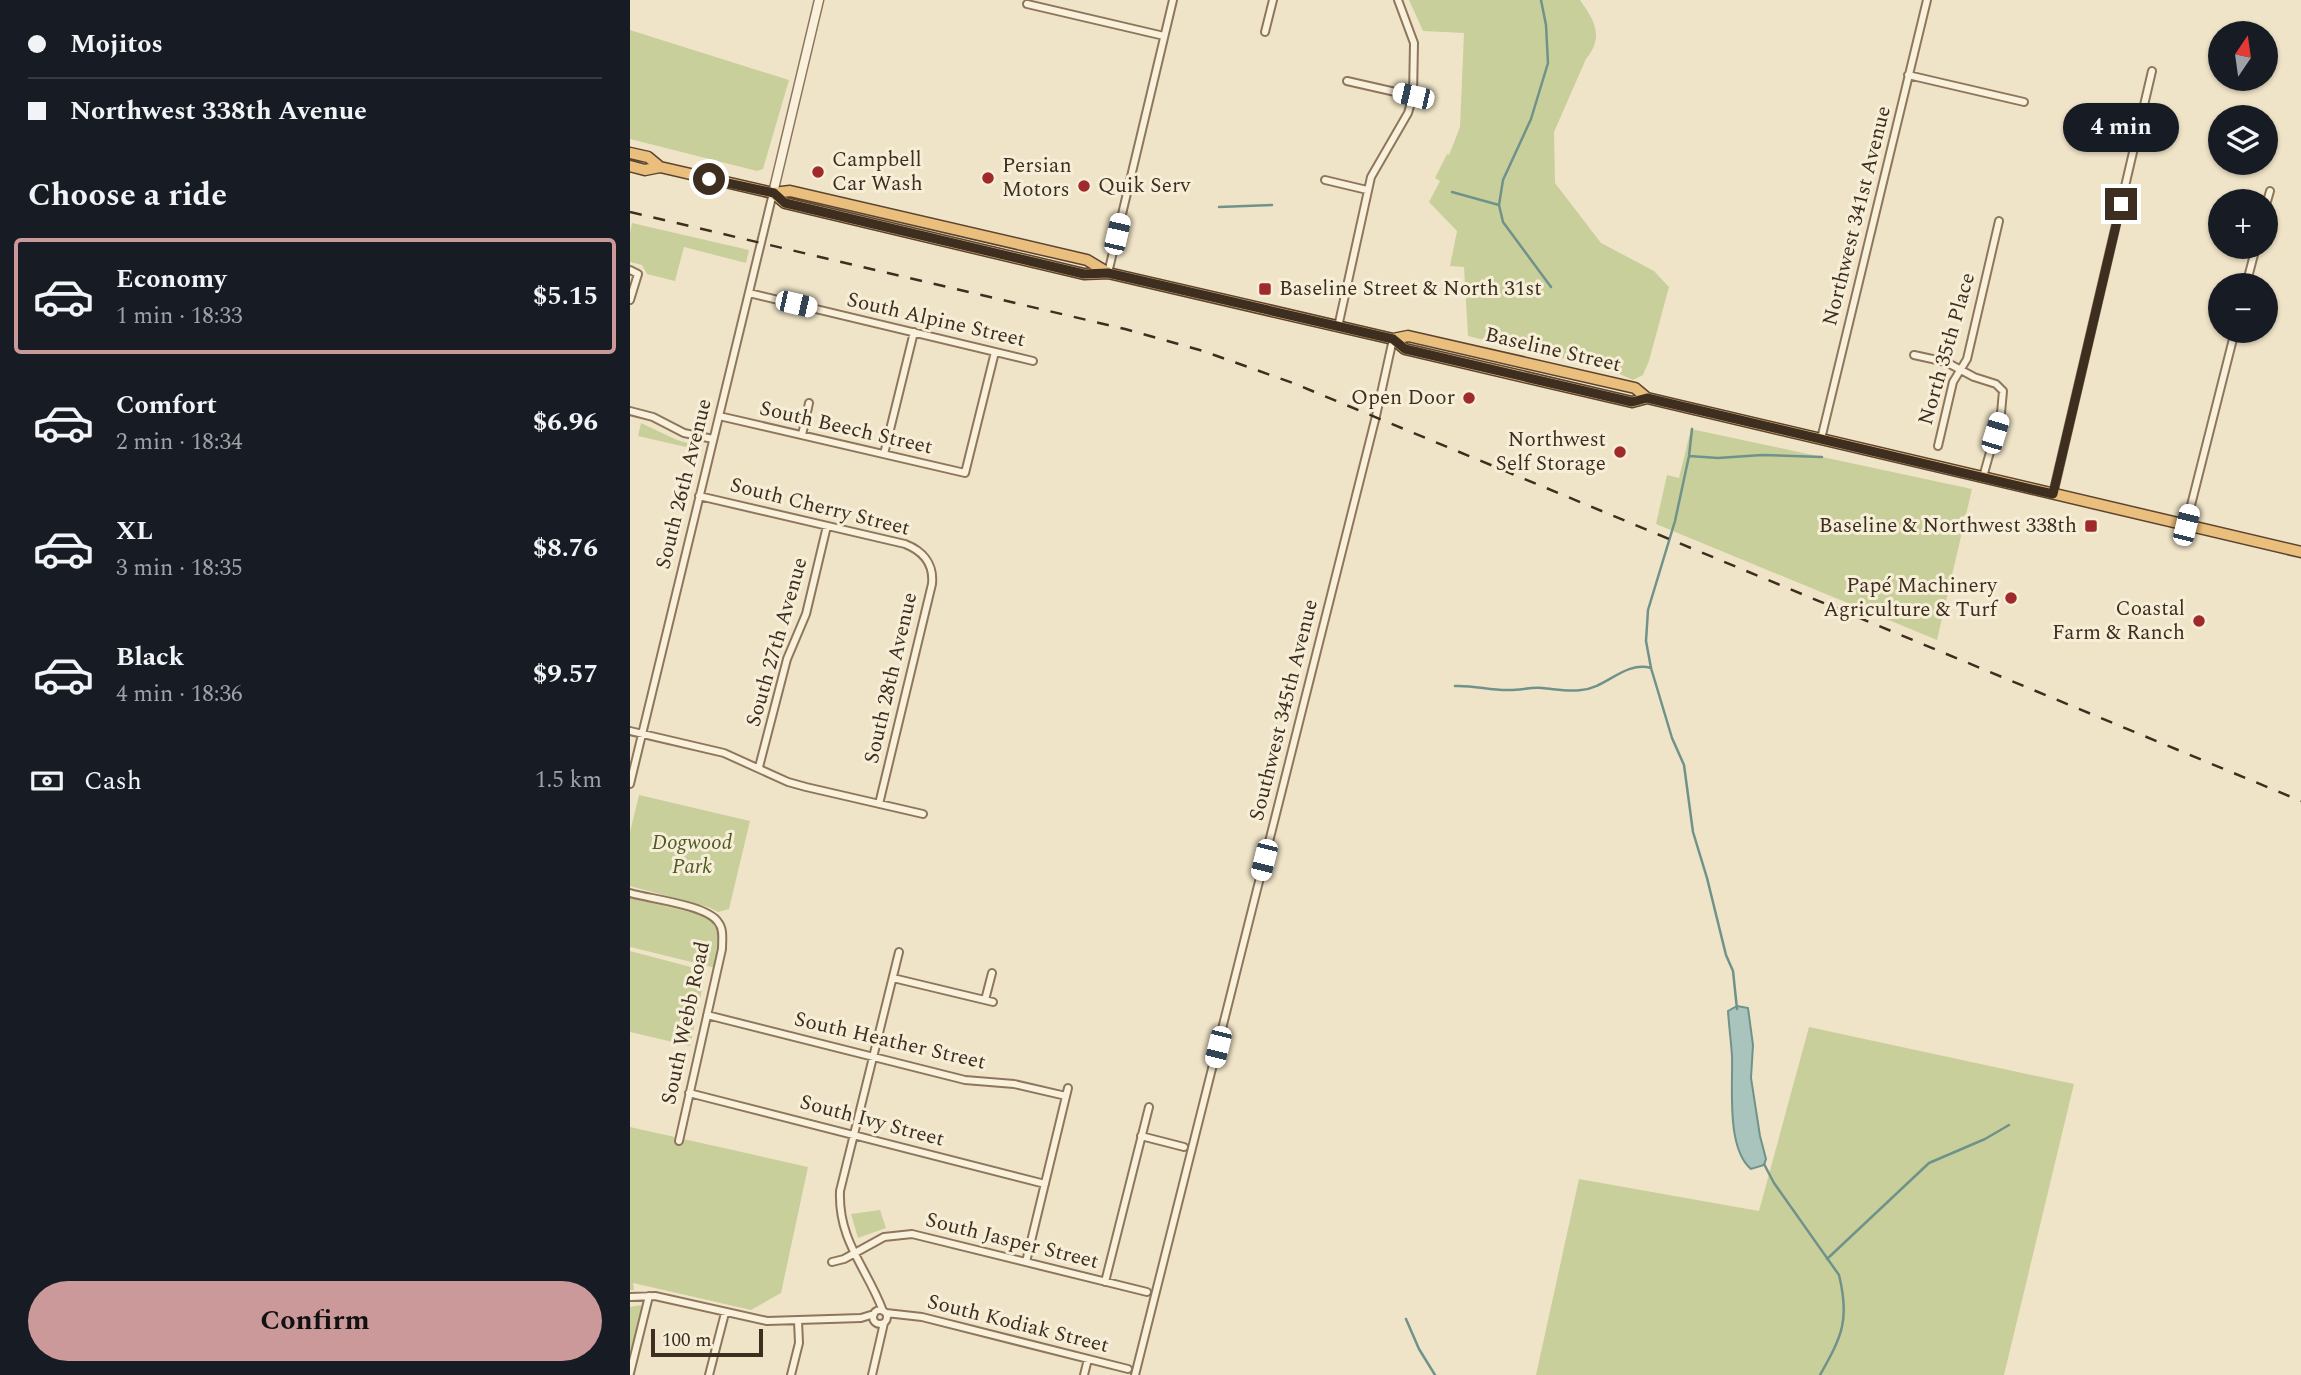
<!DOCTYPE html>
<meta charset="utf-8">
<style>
body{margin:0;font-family:Spectral,serif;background:#242831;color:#f1f3f6;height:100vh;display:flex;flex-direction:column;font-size:26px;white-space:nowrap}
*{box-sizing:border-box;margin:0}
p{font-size:23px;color:#9ea1a6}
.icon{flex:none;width:38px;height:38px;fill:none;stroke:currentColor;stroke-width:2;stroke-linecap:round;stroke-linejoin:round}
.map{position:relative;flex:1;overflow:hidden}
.panel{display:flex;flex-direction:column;background:#171b24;width:630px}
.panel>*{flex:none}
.banner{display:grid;align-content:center;height:154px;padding:0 28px;background:#171b24}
.needle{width:46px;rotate:13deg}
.controls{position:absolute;left:1578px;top:21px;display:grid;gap:14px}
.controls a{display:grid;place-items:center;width:70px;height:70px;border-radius:50%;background:#171b24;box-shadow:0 2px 5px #0004;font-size:35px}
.scale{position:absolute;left:21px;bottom:18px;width:112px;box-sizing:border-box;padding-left:7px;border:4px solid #3d2e20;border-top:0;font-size:19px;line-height:24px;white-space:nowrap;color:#3d2e20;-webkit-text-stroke:5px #f7eed8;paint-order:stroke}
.end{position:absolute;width:32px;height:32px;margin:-16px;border:9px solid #3d2e20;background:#fff;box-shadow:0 0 0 4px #fff}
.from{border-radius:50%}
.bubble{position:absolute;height:49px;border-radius:24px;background:#171b24;box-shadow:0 2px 5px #0004;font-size:23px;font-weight:700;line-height:49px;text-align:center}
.car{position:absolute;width:21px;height:42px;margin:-21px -10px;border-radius:9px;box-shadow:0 0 5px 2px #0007;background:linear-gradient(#fff 24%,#345 0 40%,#fff 0 76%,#345 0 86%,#fff 0)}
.banner b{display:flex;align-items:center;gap:24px;height:66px;font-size:26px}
.banner b+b{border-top:2px solid #363941}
.banner i{width:18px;height:18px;background:#f1f3f6}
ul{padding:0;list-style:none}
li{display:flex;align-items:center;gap:21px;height:116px;margin:0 14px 10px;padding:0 14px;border:4px solid transparent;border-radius:7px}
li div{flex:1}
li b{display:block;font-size:26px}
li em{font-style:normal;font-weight:700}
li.active{border-color:#cc999b}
li>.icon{width:63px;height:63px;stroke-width:1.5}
h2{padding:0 28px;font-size:32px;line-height:84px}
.pay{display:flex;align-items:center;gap:18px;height:77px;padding:0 28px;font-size:26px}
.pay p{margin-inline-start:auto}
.action{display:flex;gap:14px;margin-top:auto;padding:14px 28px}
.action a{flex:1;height:80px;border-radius:42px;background:#cc999b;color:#111;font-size:28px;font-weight:700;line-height:80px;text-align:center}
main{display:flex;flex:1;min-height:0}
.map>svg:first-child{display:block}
</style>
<main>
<section class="panel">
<div class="banner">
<b><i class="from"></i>Mojitos</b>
<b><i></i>Northwest 338th Avenue</b>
</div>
<h2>Choose a ride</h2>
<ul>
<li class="active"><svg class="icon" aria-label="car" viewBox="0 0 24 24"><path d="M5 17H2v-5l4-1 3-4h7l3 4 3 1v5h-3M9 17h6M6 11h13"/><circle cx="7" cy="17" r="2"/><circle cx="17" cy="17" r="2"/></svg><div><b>Economy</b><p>1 min · 18:33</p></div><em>$5.15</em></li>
<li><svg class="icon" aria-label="car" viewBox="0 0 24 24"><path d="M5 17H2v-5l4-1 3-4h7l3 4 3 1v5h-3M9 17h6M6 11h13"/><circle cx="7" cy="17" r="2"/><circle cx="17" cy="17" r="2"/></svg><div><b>Comfort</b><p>2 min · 18:34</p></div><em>$6.96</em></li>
<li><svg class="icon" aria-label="car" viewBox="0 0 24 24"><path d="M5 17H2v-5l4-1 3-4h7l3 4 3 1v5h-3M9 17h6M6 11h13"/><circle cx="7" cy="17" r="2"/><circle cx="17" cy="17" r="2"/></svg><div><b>XL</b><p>3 min · 18:35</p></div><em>$8.76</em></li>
<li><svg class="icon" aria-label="car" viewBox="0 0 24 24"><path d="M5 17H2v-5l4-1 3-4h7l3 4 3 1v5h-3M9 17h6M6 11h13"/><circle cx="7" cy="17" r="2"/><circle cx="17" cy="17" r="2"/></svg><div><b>Black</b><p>4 min · 18:36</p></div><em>$9.57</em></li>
</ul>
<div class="pay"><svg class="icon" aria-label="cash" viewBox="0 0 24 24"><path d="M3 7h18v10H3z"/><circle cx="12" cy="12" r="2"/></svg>Cash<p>1.5 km</p></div>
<div class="action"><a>Confirm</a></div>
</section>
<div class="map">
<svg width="1671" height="1375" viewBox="0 0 1671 1375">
<rect width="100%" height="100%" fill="#f0e4c8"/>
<path fill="#c9cf9b" d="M779,0H950C965,21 974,37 956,59L924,132L925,183L971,243L1024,271L1039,287L1019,361L1013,375L1003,380L959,360L926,358L838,336L834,267L820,266L827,231L799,202L810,181L805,178L817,154L819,155L830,127L834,33L793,31Z
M0,30L159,80L133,169L127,171L0,139Z
M2,223L119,250L116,263L54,247L45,281L17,274L12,265L0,262V233Z
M11,423L47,440L68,446L73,451L8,436Z
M1061,429L1342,489L1307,640L1026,524L1037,475L1049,478Z
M9,795L120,821L99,909L88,912L78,907L0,886V832Z
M0,898L77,916C92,931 89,948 86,968L0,947Z
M0,951L76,971L60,1046L0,1032Z
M1179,1027L1444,1084L1374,1375H906L949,1179L1129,1211Z
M0,1127L178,1167L151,1293L121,1310L3,1283L4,1290H0Z
M250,1210L256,1228L228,1238L221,1214Z
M11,1305V1317L0,1360V1307Z"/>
<path fill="#a9c4bc" stroke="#6f938a" stroke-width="2" d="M1107,1006L1118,1008L1123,1045L1121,1078L1130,1136L1136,1159L1134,1165L1121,1169C1096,1148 1103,1086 1102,1056C1101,1041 1099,1026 1098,1011Z"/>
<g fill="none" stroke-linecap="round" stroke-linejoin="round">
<path stroke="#6f938a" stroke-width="2.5" d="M911,0L916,25L918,63L901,119L873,180L869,205L873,222L921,287
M822,192L869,205
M589,207L642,205
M1062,429L1059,456L1045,521L1018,610L1016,641L1021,668L1042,738L1054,765L1063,832L1077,878L1096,955L1103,971L1107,1009
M1059,456L1088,458L1132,455L1192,457
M825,686C844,685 862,691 880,690C891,690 901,687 912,688C925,689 938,692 951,690C977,688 994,661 1021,668
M1134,1164L1144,1183L1209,1275C1220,1320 1212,1336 1190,1375
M1197,1259L1299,1163L1355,1139L1379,1125
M776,1319L789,1349L805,1375"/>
<g stroke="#8d765c" stroke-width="10">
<path id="minor" d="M397,4L534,36
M635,32L643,0
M1278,75L1394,102
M717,81L783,96
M695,180L737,190
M1636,205L1640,191
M0,270L8,274L0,300
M478,273L543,0
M1616,285L1626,247
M119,293L403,361
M708,327L741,177L778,113L783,96L784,43L768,0
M1284,355L1316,362L1344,377L1366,384L1373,391L1371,413L1353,477
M0,411L23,417L54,433L83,439
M89,416L335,473L365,352
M172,435L179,403
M1191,439L1297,0
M1308,446L1323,382L1337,359L1369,221
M254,454L284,332
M1423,494L1522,71
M69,496L275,544C293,551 304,564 302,584L249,804
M1556,525L1605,331
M0,731L94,753L158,782L176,787L293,814
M129,767L157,659L176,614L197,526
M0,784L143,193
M0,893C20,899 77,905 88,922C94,929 92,940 92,949L49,1141
M263,978L363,1002
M355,1000L362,973
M77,1015L335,1080L384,1084L436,1096
M59,1093L415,1184
M511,1136L554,1147
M202,1262L214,1259L254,1237L282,1234L517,1292
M396,1262L438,1088
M475,1282L519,1107
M0,1297L25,1296L137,1321L231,1318L244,1314
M243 1317a7 7 0 1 1 14 0a7 7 0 1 1-14 0Z
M253,1311C237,1268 208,1241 210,1191L269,952
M256,1313L292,1317L498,1369
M0,1373L19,1296
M79,1375L95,1313
M161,1375L169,1343L168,1321
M242,1375L254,1323
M454,1375L458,1359
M505,1375L746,416L763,339"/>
</g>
<g stroke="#8d765c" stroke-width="11">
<path id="tertiary" d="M143,193L189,0"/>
</g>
<g stroke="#5b4430" stroke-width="13">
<path id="trunk" d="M0,153L18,157L30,167
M0,166L15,170L30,167L143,193L160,191L457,260L477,272
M143,193L155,203L454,274L478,273L763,339L778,336L1005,388L1017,398L1671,552
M763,339L775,349L1002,402L1017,398"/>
</g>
<use href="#minor" stroke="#faf1dc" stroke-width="6"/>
<use href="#tertiary" stroke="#faf1dc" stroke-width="8"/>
<use href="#trunk" stroke="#eabe7c" stroke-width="10"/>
<path stroke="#3d2e20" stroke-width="2.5" stroke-dasharray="12 12" stroke-linecap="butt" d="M0,212L495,329L573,351L663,383L1671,801"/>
</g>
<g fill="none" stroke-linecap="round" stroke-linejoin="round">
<path stroke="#3d2e20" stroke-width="9" d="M79,179L144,193L155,203L454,274L478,273L763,339L775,349L1002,402L1017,398L1423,494L1491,204"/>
</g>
<g fill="#9e2a2b" stroke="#f7eed8" stroke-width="2.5">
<circle cx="188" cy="172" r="7"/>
<circle cx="358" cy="178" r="7"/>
<circle cx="454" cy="186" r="7"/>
<rect x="628" y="282" width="14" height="14" rx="3.5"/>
<circle cx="839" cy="398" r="7"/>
<circle cx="990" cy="452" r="7"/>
<rect x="1454" y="519" width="14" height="14" rx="3.5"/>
<circle cx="1381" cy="598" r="7"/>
<circle cx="1569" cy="621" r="7"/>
</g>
<g text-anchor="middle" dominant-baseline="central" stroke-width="6" stroke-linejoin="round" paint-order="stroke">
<g font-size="21" fill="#3d2e20" stroke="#f7eed8" text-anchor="end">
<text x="202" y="160" text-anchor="start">Campbell<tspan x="202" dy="24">Car Wash</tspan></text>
<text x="372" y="166" text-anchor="start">Persian<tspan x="372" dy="24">Motors</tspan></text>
<text x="468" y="186" text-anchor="start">Quik Serv</text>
<text x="649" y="289" text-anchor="start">Baseline Street &amp; North 31st</text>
<text x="825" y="398">Open Door</text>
<text x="976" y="440">Northwest<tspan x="976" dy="24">Self Storage</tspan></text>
<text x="1447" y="526">Baseline &amp; Northwest 338th</text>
<text x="1367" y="586">Papé Machinery<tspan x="1367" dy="24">Agriculture &amp; Turf</tspan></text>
<text x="1555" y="609">Coastal<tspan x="1555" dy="24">Farm &amp; Ranch</tspan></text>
</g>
<g font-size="21" fill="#3d2e20" stroke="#f7eed8">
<text transform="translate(1227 216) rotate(-76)">Northwest 341st Avenue</text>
<text transform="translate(306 320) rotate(13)">South Alpine Street</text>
<text transform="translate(1317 349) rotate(-74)">North 35th Place</text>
<text transform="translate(923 350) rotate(13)">Baseline Street</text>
<text transform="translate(216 428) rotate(13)">South Beech Street</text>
<text transform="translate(54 484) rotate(-76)">South 26th Avenue</text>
<text transform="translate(190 507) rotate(14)">South Cherry Street</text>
<text transform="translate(147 642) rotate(-74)">South 27th Avenue</text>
<text transform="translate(261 678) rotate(-77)">South 28th Avenue</text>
<text transform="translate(654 710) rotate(-76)">Southwest 345th Avenue</text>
<text transform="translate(56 1023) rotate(-78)">South Webb Road</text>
<text transform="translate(260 1041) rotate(13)">South Heather Street</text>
<text transform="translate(242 1121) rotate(15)">South Ivy Street</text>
<text transform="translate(382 1241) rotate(14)">South Jasper Street</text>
<text transform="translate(388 1324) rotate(14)">South Kodiak Street</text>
</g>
<g font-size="21" font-style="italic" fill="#4d5a26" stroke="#f7eed8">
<text x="62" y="843">Dogwood<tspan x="62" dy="24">Park</tspan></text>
</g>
</g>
</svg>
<div class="controls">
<a><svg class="needle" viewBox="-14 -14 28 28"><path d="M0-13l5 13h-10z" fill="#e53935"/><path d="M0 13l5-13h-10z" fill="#9ea1a6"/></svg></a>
<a><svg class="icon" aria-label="layers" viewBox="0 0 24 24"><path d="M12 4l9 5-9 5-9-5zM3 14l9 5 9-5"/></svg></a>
<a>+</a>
<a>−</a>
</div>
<div class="scale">100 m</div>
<i class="end from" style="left:79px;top:179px"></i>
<i class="end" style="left:1491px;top:204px"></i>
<div class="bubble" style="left:1433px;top:103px;width:116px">4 min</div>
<i class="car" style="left:783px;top:96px;rotate:283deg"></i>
<i class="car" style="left:487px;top:234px;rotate:13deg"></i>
<i class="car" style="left:166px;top:304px;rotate:103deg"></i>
<i class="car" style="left:1365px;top:433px;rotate:17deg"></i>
<i class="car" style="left:1556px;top:525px;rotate:14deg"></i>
<i class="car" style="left:634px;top:860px;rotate:194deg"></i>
<i class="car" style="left:588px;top:1047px;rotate:194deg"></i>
</div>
</main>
